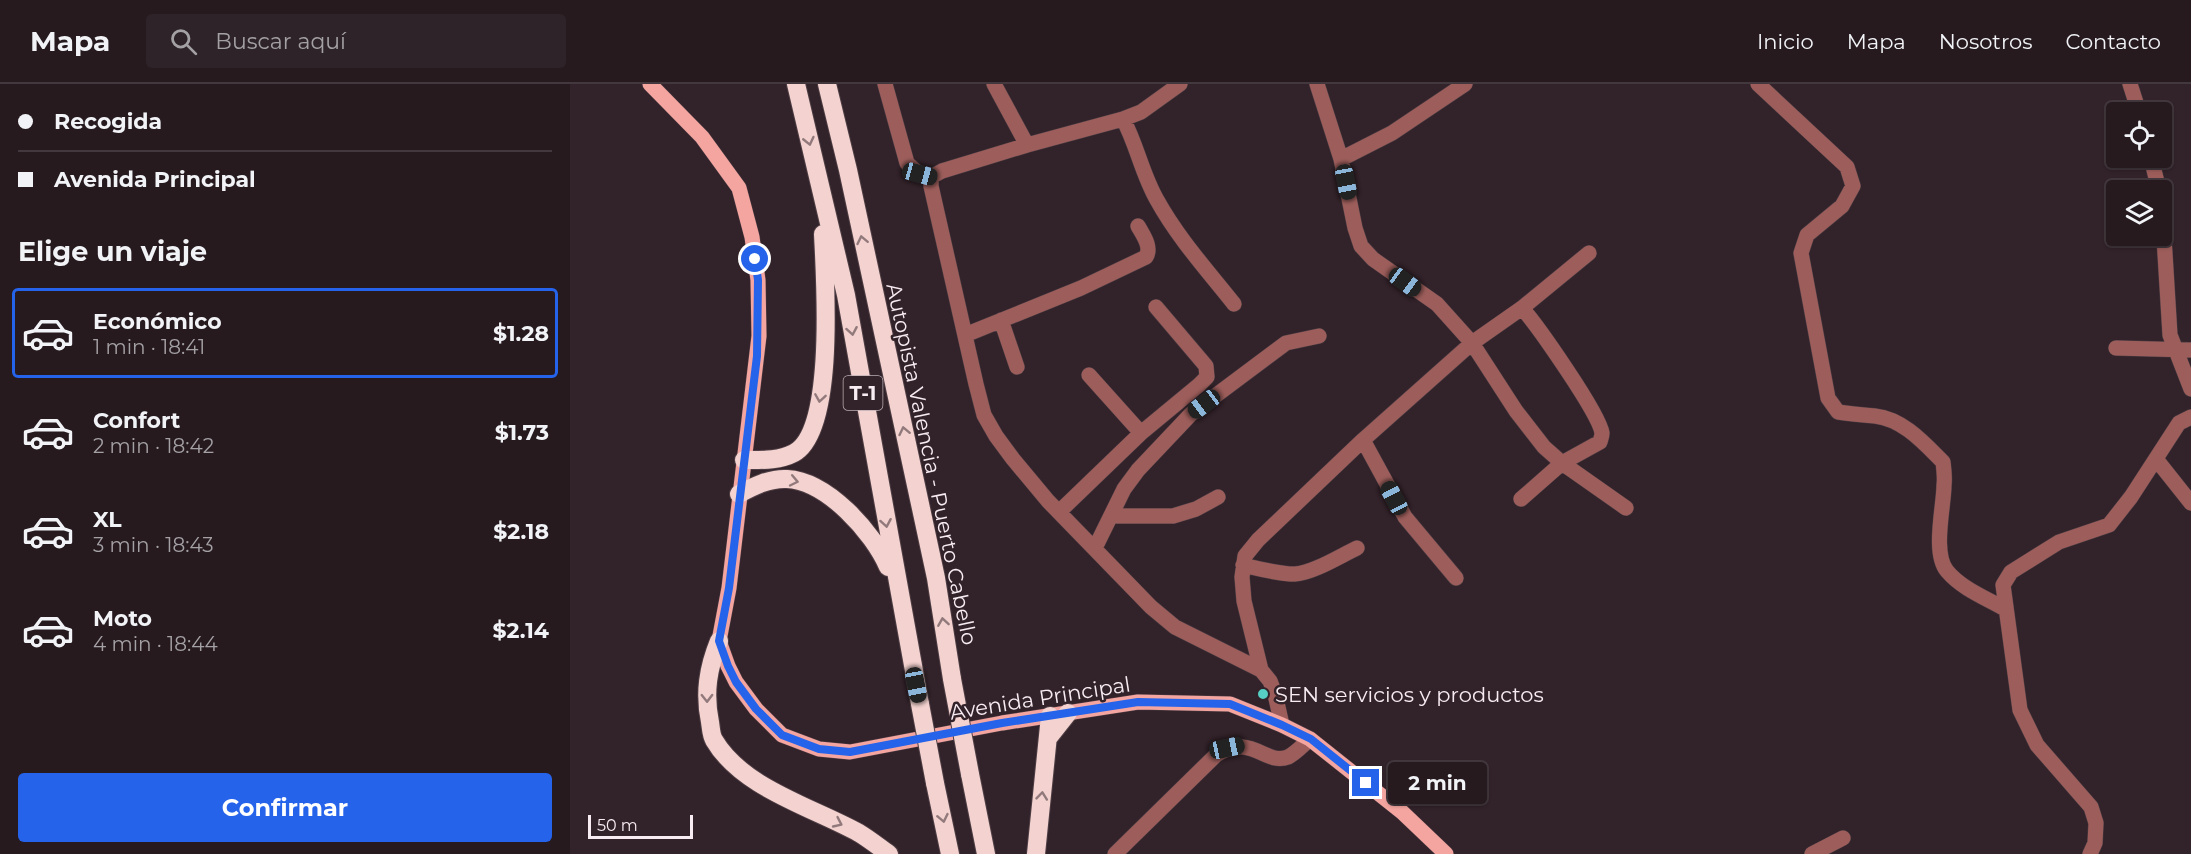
<!DOCTYPE html>
<html lang="es">
<meta charset="utf-8">
<style>
body{margin:0;font-family:Montserrat,sans-serif;background:#2e2328;color:#f1f3f6;height:100vh;display:flex;flex-direction:column;font-size:22px;white-space:nowrap}
*{box-sizing:border-box;margin:0}
p{font-size:20px;color:#a4a1a4}
.icon{flex:none;width:33px;height:33px;fill:none;stroke:currentColor;stroke-width:2;stroke-linecap:round;stroke-linejoin:round}
.map{position:relative;flex:1;overflow:hidden}
.details{display:flex;flex-direction:column;background:#261a1f;width:570px}
.details>*{flex:none}
.top-card{display:grid;align-content:center;height:132px;padding:0 18px;background:#261a1f}
.fabs{position:absolute;left:1536px;top:18px;display:grid;gap:12px}
.fabs a{display:grid;place-items:center;width:66px;height:66px;border-radius:6px;background:#261a1f;box-shadow:0 2px 4px #0004,0 0 0 2px #42383d;font-size:30px}
.scale{position:absolute;left:18px;bottom:15px;width:105px;box-sizing:border-box;padding-left:6px;border:3px solid #f7ecf1;border-top:0;font-size:16px;line-height:21px;white-space:nowrap;color:#f7ecf1;-webkit-text-stroke:4px #322229;paint-order:stroke}
.end{position:absolute;width:27px;height:27px;margin:-14px;border:8px solid #2563eb;background:#fff;box-shadow:0 0 0 3px #fff}
.from{border-radius:50%}
.bubble{position:absolute;height:42px;border-radius:6px;background:#261a1f;box-shadow:0 2px 4px #0004,0 0 0 2px #42383d;font-size:20px;font-weight:700;line-height:42px;text-align:center}
.car{position:absolute;width:18px;height:36px;margin:-18px -9px;border-radius:8px;box-shadow:0 0 4px 2px #0007;background:linear-gradient(#222 24%,#8ab4d8 0 40%,#222 0 76%,#8ab4d8 0 86%,#222 0)}
.top-card b{display:flex;align-items:center;gap:21px;height:57px;font-size:22px}
.top-card b+b{border-top:2px solid #42383d}
.top-card i{width:15px;height:15px;background:#f1f3f6}
ul{padding:0;list-style:none}
li{display:flex;align-items:center;gap:18px;height:90px;margin:0 12px 9px;padding:0 6px;border:3px solid transparent;border-radius:6px}
li div{flex:1}
li b{display:block;font-size:22px}
li em{font-style:normal;font-weight:700}
li.on{border-color:#2563eb}
li>.icon{width:54px;height:54px;stroke-width:1.5}
h2{padding:0 18px;font-size:27px;line-height:72px}
.action{display:flex;gap:12px;margin-top:auto;padding:12px 18px}
.action a{flex:1;height:69px;border-radius:6px;background:#2563eb;color:#fff;font-size:24px;font-weight:700;line-height:69px;text-align:center}
header{display:flex;align-items:center;gap:36px;box-sizing:border-box;height:84px;padding:0 30px;background:#261a1f;border-bottom:2px solid #42383d}
header strong{font-size:28px}
nav{display:flex;gap:33px;margin-inline-start:auto;font-size:21px}
.search{width:420px;height:54px;background:#2e2328;display:flex;align-items:center;gap:15px;box-sizing:border-box;padding:0 21px;border-radius:6px;color:#a4a1a4;font-size:22px}
main{display:flex;flex:1;min-height:0}
.map>svg:first-child{display:block}
</style>
<header>
<strong>Mapa</strong>
<div class="search"><svg class="icon" aria-label="search" viewBox="0 0 24 24"><circle cx="10" cy="10" r="6"/><path d="M15 15l6 6"/></svg>Buscar aquí</div>
<nav><a>Inicio</a><a>Mapa</a><a>Nosotros</a><a>Contacto</a></nav>
</header>
<main>
<section class="details">
<div class="top-card">
<b><i class="from"></i>Recogida</b>
<b><i></i>Avenida Principal</b>
</div>
<h2>Elige un viaje</h2>
<ul>
<li class="on"><svg class="icon" aria-label="car" viewBox="0 0 24 24"><path d="M5 17H2v-5l4-1 3-4h7l3 4 3 1v5h-3M9 17h6M6 11h13"/><circle cx="7" cy="17" r="2"/><circle cx="17" cy="17" r="2"/></svg><div><b>Económico</b><p>1 min · 18:41</p></div><em>$1.28</em></li>
<li><svg class="icon" aria-label="car" viewBox="0 0 24 24"><path d="M5 17H2v-5l4-1 3-4h7l3 4 3 1v5h-3M9 17h6M6 11h13"/><circle cx="7" cy="17" r="2"/><circle cx="17" cy="17" r="2"/></svg><div><b>Confort</b><p>2 min · 18:42</p></div><em>$1.73</em></li>
<li><svg class="icon" aria-label="car" viewBox="0 0 24 24"><path d="M5 17H2v-5l4-1 3-4h7l3 4 3 1v5h-3M9 17h6M6 11h13"/><circle cx="7" cy="17" r="2"/><circle cx="17" cy="17" r="2"/></svg><div><b>XL</b><p>3 min · 18:43</p></div><em>$2.18</em></li>
<li><svg class="icon" aria-label="car" viewBox="0 0 24 24"><path d="M5 17H2v-5l4-1 3-4h7l3 4 3 1v5h-3M9 17h6M6 11h13"/><circle cx="7" cy="17" r="2"/><circle cx="17" cy="17" r="2"/></svg><div><b>Moto</b><p>4 min · 18:44</p></div><em>$2.14</em></li>
</ul>
<div class="action"><a>Confirmar</a></div>
</section>
<div class="map">
<svg width="1621" height="770" viewBox="0 0 1621 770">
<rect width="100%" height="100%" fill="#322229"/>
<g fill="none" stroke-linecap="round" stroke-linejoin="round">
<g stroke="#4e3e45" stroke-width="16">
<path id="minor" d="M315,0L337,79L349,90L361,93
M424,0L457,61
M610,0L571,28L553,35L457,61L372,87L361,93V102L406,300L414,331L426,352L443,375L478,417L581,523L605,543L691,586
M747,0L771,75L785,144L791,162L803,175L867,220L902,259L946,327L974,363L992,379L1030,358C1031,354 1032,352 1032,349C1029,329 967,241 952,224
M1188,0L1277,83L1283,102L1272,122L1237,151L1231,169L1258,314L1268,328C1280,330 1292,331 1305,332C1333,335 1354,359 1373,378C1374,386 1375,394 1374,401C1374,422 1362,469 1377,487C1392,505 1416,514 1435,525
M1560,0L1569,28
M553,35C567,61 572,90 587,116C608,154 637,186 664,220
M1581,74L1589,106
M771,75L822,49L895,0
M1592,121L1600,251L1621,305
M431,236L447,283
M395,251L511,204L576,173C582,163 573,151 568,142
M1546,264L1621,266
M519,291L571,349
M793,356L835,433L886,494
M1586,375L1621,419
M951,415L992,379L1056,424
M489,428L571,349L629,301L637,293L636,282L586,223
M542,432H603L626,425L648,413
M525,464L554,405L568,386L621,330L716,259L749,252
M673,481C690,485 708,490 725,490C743,489 770,472 787,464
M712,641L705,610L700,597L691,586L674,517L672,493L675,472L688,456L793,356L902,259L952,224L1019,169
M545,770L646,671C682,648 695,682 718,673C726,669 733,661 740,655
M1242,770L1273,754
M1520,770L1525,759L1526,739L1521,723L1467,661L1450,626L1433,501L1441,488L1489,458L1539,441L1561,413L1609,339L1621,333"/>
</g>
<g stroke="#4e3e45" stroke-width="16">
<path id="major" d="M80,0L132,53L169,104L182,153L188,196L189,252L159,504L149,557L158,582L166,598L186,625L212,651L249,665L280,668L432,639L568,618L660,620L712,641L740,655L832,728L876,770"/>
</g>
<g stroke="#4e3e45" stroke-width="20">
<path id="highway" d="M226,0L276,211L350,620
M257,0L278,86L366,494L382,595
M174,376C191,376 209,377 224,369C266,346 255,194 253,150
M169,410C184,402 200,394 217,395C257,397 303,448 318,483
M149,557C138,584 134,609 140,638C141,644 141,651 144,656C172,704 242,723 289,749C299,755 309,763 319,770
M479,653L498,629
M400,690L416,770
M365,699L380,770
M466,770L480,632"/>
</g>
<use href="#minor" stroke="#9d5e5b" stroke-width="15"/>
<use href="#major" stroke="#f4a5a0" stroke-width="15"/>
<use href="#highway" stroke="#f3d2cf" stroke-width="18"/>
<g stroke="#4e3e45" stroke-width="20" stroke-linecap="butt">
<path id="highway-bridge" d="M382,595L400,690
M350,620L365,699"/>
</g>
<use href="#highway-bridge" stroke="#f3d2cf" stroke-width="18"/>
</g>
<defs><path id="oneway-chevron" d="M-2-3.5L2.5 0L-2 3.5" fill="none" stroke-width="1.6" stroke-linecap="round" stroke-linejoin="round" transform="scale(1.5)"/></defs>
<g stroke="#927a7c">
<use href="#oneway-chevron" transform="translate(239 57) rotate(77)"/>
<use href="#oneway-chevron" transform="translate(292 156) rotate(-102)"/>
<use href="#oneway-chevron" transform="translate(282 247) rotate(80)"/>
<use href="#oneway-chevron" transform="translate(250 314) rotate(99)"/>
<use href="#oneway-chevron" transform="translate(334 347) rotate(-102)"/>
<use href="#oneway-chevron" transform="translate(224 397) rotate(12)"/>
<use href="#oneway-chevron" transform="translate(316 439) rotate(80)"/>
<use href="#oneway-chevron" transform="translate(373 538) rotate(-99)"/>
<use href="#oneway-chevron" transform="translate(137 614) rotate(89)"/>
<use href="#oneway-chevron" transform="translate(472 712) rotate(-84)"/>
<use href="#oneway-chevron" transform="translate(373 734) rotate(78)"/>
<use href="#oneway-chevron" transform="translate(268 739) rotate(25)"/>
</g>
<g fill="none" stroke-linecap="round" stroke-linejoin="round">
<path stroke="#2563eb" stroke-width="8" d="M185,175L188,196L187,272L159,504L149,557L158,582L166,598L186,625L212,651L249,665L280,668L432,639L568,618L660,620L712,641L741,655L796,699"/>
</g>
<circle fill="#56cec3" stroke="#322229" stroke-width="2" cx="693" cy="610" r="6"/>
<g text-anchor="middle" dominant-baseline="central" stroke-width="5" stroke-linejoin="round" paint-order="stroke">
<rect fill="#322229" stroke="#bcafb5" stroke-width="1.5" x="273.5" y="292" width="39" height="34" rx="4.5"/>
<g font-size="20" font-weight="bold" fill="#f7ecf1">
<text x="293" y="309">T-1</text>
</g>
<g font-size="21" fill="#f7ecf1" stroke="#322229">
<text transform="translate(362 380) rotate(78)">Autopista Valencia - Puerto Cabello</text>
<text transform="translate(470 614) rotate(-9)">Avenida Principal</text>
</g>
<g font-size="21" fill="#f7ecf1" stroke="#322229" text-anchor="start">
<text x="705" y="610">SEN servicios y productos</text>
</g>
</g>
</svg>
<div class="fabs">
<a><svg class="icon" aria-label="locate" viewBox="0 0 24 24"><circle cx="12" cy="12" r="6"/><path d="M12 2v4M12 18v4M2 12h4M18 12h4"/></svg></a>
<a><svg class="icon" aria-label="layers" viewBox="0 0 24 24"><path d="M12 4l9 5-9 5-9-5zM3 14l9 5 9-5"/></svg></a>
</div>
<div class="scale">50 m</div>
<i class="end from" style="left:185px;top:175px"></i>
<i class="end" style="left:796px;top:699px"></i>
<div class="bubble" style="left:818px;top:678px;width:99px">2 min</div>
<i class="car" style="left:350px;top:90px;rotate:105deg"></i>
<i class="car" style="left:776px;top:98px;rotate:169deg"></i>
<i class="car" style="left:835px;top:198px;rotate:126deg"></i>
<i class="car" style="left:634px;top:320px;rotate:233deg"></i>
<i class="car" style="left:824px;top:414px;rotate:332deg"></i>
<i class="car" style="left:346px;top:601px;rotate:169deg"></i>
<i class="car" style="left:657px;top:664px;rotate:78deg"></i>
</div>
</main>
